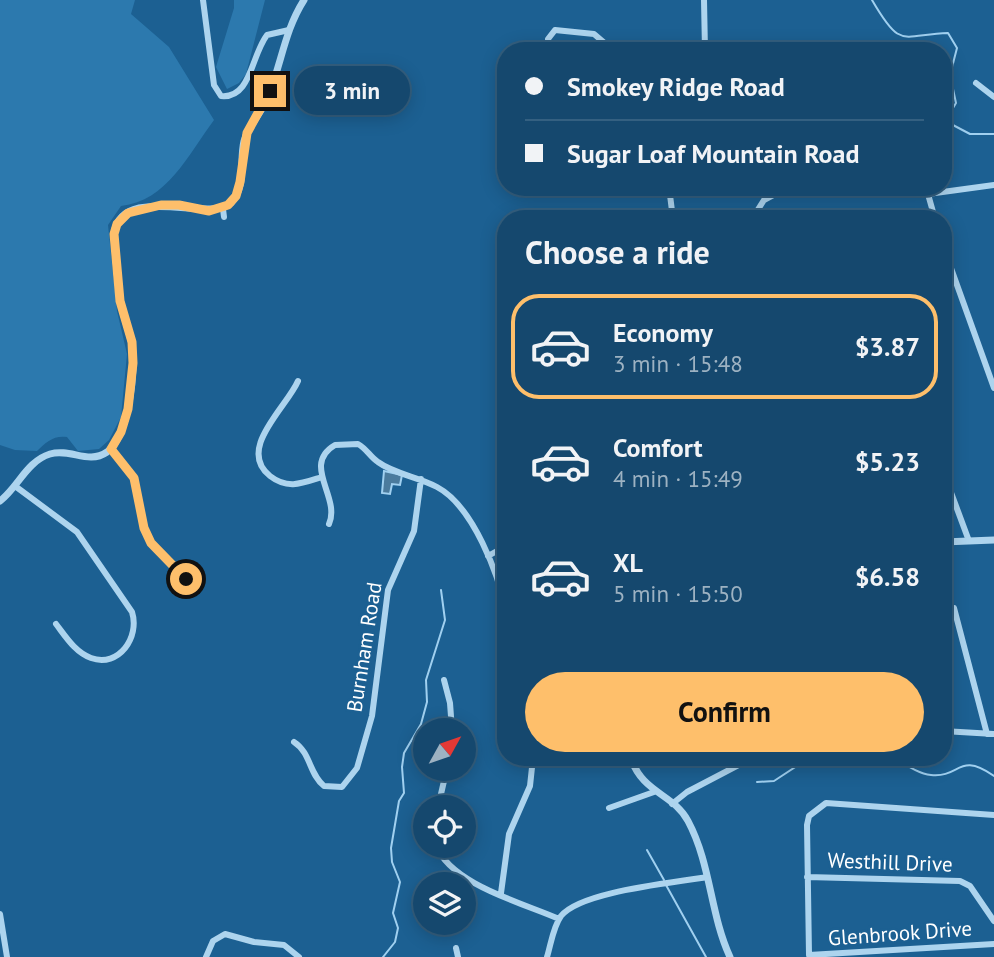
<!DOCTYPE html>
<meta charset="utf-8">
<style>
body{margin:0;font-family:"PT Sans",sans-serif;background:#1e4f73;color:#f1f3f6;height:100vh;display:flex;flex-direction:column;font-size:26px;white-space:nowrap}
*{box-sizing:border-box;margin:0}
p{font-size:23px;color:#9db2c2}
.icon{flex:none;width:38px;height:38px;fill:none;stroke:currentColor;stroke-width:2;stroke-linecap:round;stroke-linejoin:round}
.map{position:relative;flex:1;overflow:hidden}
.panel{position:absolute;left:497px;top:210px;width:455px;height:556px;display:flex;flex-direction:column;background:#15486e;border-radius:28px;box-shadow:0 4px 18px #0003,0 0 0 2px #346081}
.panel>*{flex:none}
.guide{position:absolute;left:497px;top:42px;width:455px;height:154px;border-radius:28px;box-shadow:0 4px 18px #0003,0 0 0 2px #346081;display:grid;align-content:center;height:154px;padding:0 28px;background:#15486e}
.needle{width:46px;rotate:50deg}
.fabs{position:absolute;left:413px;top:718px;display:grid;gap:14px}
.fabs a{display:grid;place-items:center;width:63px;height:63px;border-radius:50%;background:#15486e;box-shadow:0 4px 18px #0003,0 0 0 2px #346081;font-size:35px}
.end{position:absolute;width:32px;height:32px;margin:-16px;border:9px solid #febf6b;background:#111;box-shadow:0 0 0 4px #111}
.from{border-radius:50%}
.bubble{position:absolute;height:49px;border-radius:24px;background:#15486e;box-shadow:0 4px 18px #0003,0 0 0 2px #346081;font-size:23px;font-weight:600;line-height:49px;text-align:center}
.guide b{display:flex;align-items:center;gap:24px;height:66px;font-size:26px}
.guide b+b{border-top:2px solid #346081}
.guide i{width:18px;height:18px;background:#f1f3f6}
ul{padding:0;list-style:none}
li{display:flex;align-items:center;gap:21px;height:105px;margin:0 14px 10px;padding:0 14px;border:4px solid transparent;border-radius:28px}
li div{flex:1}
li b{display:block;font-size:26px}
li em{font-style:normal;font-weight:600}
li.selected{border-color:#febf6b}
li>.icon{width:63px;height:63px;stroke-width:1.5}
h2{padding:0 28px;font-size:32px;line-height:84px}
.primary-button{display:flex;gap:14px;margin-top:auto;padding:14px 28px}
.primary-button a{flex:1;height:80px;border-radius:42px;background:#febf6b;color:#111;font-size:28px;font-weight:600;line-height:80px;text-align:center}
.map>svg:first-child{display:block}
</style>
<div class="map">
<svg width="994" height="957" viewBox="0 0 994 957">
<rect width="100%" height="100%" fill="#1c6092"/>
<path fill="#2c79ae" d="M0,0H135L131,14L169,47L214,120C188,155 167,201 121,206L108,225L117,311L127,354L121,417L109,440L99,449L78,451L67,437C54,435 46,442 37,451L15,450L0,445Z
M234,0H265L246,74L239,83L227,89L216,67L234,8Z"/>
<path fill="#4b7b9d" stroke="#a0d0f0" stroke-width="2" d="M384,471L402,475L400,485L392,484L390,494L382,493Z"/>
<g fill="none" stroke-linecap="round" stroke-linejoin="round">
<path stroke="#a0d0f0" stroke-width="2" d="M872,0C901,50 901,35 948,33L957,48L950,75L956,103L950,113L951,124L970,134H994
M895,758C905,764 918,774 931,775C961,778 958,751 994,776
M757,782L774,781L809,758
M647,850L664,880
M666,885L706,957
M383,957L395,942L398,928L393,913L400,882L392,862L391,848L399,801L404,793L402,767L404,753L421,724L427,702L426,680L445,620L441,590"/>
<path stroke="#add4ee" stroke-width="6" d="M203,0L214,85L221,96C251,99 251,56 267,35L289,30
M704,0L705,51
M557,51L548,39L555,30L594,34L614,51
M976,83L994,97
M669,187L673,219
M926,187L935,219
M928,194L994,185
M223,209L224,217
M752,219L764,200L777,193
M943,246L994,388
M298,381C287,407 236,449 270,476C288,490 303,483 322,477
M111,449L134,478L144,528L151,543L185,579
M943,471L969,541
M15,486L77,532L132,612C140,637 119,668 91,658C75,652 66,637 56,624
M329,524C341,497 301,465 335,445L358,444C367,449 370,457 378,462C394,474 419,477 437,487C473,506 499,575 506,612
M488,556L506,546
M954,608L987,734
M444,680L450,703L452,730
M943,731L994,734
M294,742C311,753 309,774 324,786L342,787L357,768L372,716L388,590L414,531L421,479
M672,804L687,792L752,758
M438,807L447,768
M609,808L654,792
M994,815L826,803L809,816L807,825L809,955L994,944
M436,845C450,884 523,903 559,919
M807,877L960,881L970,886L994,921
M501,893L509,834L530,786L533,758
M0,914L7,957
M456,948L458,957
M206,957L213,941L225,934L254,942L284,945L299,957
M547,957C551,944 553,927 561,916C581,891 674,883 707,877"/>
<path stroke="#add4ee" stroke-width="7" d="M0,501C18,487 27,461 50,454C71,448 88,465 107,452C129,436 136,370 132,345C129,329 122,314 120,298C117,278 116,256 114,234C121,182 211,223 231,203C247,186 239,161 244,141C248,126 261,114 267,99C281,67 284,31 304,0
M943,542L994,540
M631,758C642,793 674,794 688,821C711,864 710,914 730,957"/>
</g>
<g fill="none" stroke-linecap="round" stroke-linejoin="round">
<path stroke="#febf6b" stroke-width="9" d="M186,579L151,543L144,528L134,478L111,449L121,432L128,409L133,363L132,342L120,301L114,234L117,224L128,213L161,205H179L209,211L228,205L236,196L240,182L247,133L270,91"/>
</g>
<g text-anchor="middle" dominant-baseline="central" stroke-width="5" stroke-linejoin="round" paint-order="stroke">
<g font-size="21" fill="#fff" stroke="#1c6092">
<text transform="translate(364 647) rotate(-81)">Burnham Road</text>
<text transform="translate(890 862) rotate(2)">Westhill Drive</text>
<text transform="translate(900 933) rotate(-4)">Glenbrook Drive</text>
</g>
</g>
</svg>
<div class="fabs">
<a><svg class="needle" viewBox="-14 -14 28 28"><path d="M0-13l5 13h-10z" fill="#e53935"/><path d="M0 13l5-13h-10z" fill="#9db2c2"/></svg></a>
<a><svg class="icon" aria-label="locate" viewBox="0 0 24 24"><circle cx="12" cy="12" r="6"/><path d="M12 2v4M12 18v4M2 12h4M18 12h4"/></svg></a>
<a><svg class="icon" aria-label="layers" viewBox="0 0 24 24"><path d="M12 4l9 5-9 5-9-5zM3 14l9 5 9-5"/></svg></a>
</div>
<i class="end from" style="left:186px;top:579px"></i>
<i class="end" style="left:270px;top:91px"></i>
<div class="bubble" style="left:294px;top:66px;width:116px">3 min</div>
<div class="guide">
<b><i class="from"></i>Smokey Ridge Road</b>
<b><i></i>Sugar Loaf Mountain Road</b>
</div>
<section class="panel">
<h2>Choose a ride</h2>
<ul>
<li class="selected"><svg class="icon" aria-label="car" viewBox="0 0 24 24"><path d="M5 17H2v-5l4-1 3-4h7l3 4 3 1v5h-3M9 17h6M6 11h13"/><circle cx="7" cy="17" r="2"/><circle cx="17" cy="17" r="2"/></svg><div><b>Economy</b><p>3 min · 15:48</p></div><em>$3.87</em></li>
<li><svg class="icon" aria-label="car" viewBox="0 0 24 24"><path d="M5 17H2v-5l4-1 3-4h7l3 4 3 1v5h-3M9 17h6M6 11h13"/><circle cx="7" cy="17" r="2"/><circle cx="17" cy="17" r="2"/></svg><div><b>Comfort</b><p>4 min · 15:49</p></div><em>$5.23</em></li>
<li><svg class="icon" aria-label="car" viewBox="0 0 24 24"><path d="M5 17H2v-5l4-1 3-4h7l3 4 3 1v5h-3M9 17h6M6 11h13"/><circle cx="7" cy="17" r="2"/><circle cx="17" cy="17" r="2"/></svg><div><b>XL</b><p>5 min · 15:50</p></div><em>$6.58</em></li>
</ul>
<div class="primary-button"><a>Confirm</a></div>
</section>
</div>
